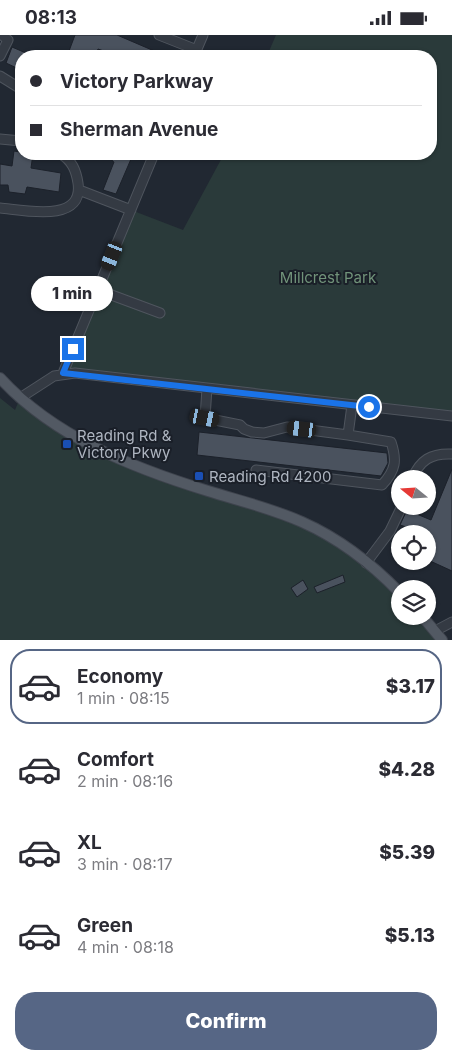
<!DOCTYPE html>
<meta charset="utf-8">
<style>
body{margin:0;font-family:Inter,sans-serif;background:#f2f2f3;color:#2b2b33;height:100vh;display:flex;flex-direction:column;font-size:19px;white-space:nowrap}
*{box-sizing:border-box;margin:0}
p{font-size:16px;color:#7c7c81}
.icon{flex:none;width:28px;height:28px;fill:none;stroke:currentColor;stroke-width:2;stroke-linecap:round;stroke-linejoin:round}
.map{position:relative;height:605px;overflow:hidden}
.side{display:flex;flex-direction:column;background:#fff;flex:1}
.side>*{flex:none}
.hud{position:absolute;left:15px;top:15px;width:422px;height:110px;border-radius:20px;box-shadow:0 1px 4px #0004;display:grid;align-content:center;height:110px;padding:0 15px;background:#fff}
.needle{width:32px;rotate:288deg}
.buttons{position:absolute;left:391px;top:435px;display:grid;gap:10px}
.buttons a{display:grid;place-items:center;width:45px;height:45px;border-radius:50%;background:#fff;box-shadow:0 1px 4px #0004;font-size:25px}
.end{position:absolute;width:22px;height:22px;margin:-11px;border:6px solid #1a73e8;background:#fff;box-shadow:0 0 0 2px #fff}
.from{border-radius:50%}
.bubble{position:absolute;height:35px;border-radius:18px;background:#fff;box-shadow:0 1px 4px #0004;font-size:16px;font-weight:800;line-height:35px;text-align:center}
.car{position:absolute;width:15px;height:30px;margin:-15px -8px;border-radius:6px;box-shadow:0 0 4px 1px #0007;background:linear-gradient(#222 24%,#8ab4d8 0 40%,#222 0 76%,#8ab4d8 0 86%,#222 0)}
.hud b{display:flex;align-items:center;gap:18px;height:48px;font-size:19px}
.hud b+b{border-top:1px solid #e1e1e2}
.hud i{width:12px;height:12px;background:#2b2b33}
ul{padding:9px 0 0;list-style:none}
li{display:flex;align-items:center;gap:15px;height:75px;margin:0 10px 8px;padding:0 5px;border:2px solid transparent;border-radius:20px}
li div{flex:1}
li b{display:block;font-size:19px}
li em{font-style:normal;font-weight:800}
li.selected{border-color:#566685}
li>.icon{width:45px;height:45px;stroke-width:1.5}
.primary-button{display:flex;gap:10px;margin-top:auto;padding:10px 15px}
.primary-button a{flex:1;height:58px;border-radius:20px;background:#566685;color:#fff;font-size:20px;font-weight:800;line-height:58px;text-align:center}
.status{display:flex;justify-content:space-between;align-items:center;height:35px;padding:0 25px;background:#fff;direction:ltr}
.status svg{height:14px;fill:currentColor}
.map>svg:first-child{display:block}
</style>
<div class="status"><b>08:13</b><svg viewBox="0 0 49 12"><path d="M0 12V9h3v3zM5 12V6h3v6zM10 12V3h3v9zM15 12V0h3v12zM26 1h20v11H26zM47 4h2v5h-2z"/></svg></div>
<div class="map">
<svg width="452" height="605" viewBox="0 0 452 605">
<rect width="100%" height="100%" fill="#212832"/>
<path fill="#2a3a3a" d="M276,0H452V381L63,338L131,175L183,195L224,119H431V21H267Z
M0,363L15,375L20,363L83,406L328,501L400,560V581H422L442,605H0Z"/>
<path fill="#4a525e" stroke="#1c212a" d="M75,0H117L166,21H147L138,18L137,21L124,18L123,21H111L112,19L98,14L95,21H81L69,16Z
M12,12L33,21H21V35L6,28Z
M14,116L33,119L31,133L61,138L59,157L27,152L25,159L9,157L8,150H0V129L12,131Z
M115,119L131,124L116,159L103,155L114,127L112,126Z
M199,397L387,418L388,428L381,441L197,420Z
M452,434V536L428,525V499L400,490L407,475L431,485Z
M343,540L345,547L317,558L314,552Z
M303,545L308,554L297,562L291,553Z"/>
<g fill="none" stroke-linecap="round" stroke-linejoin="round">
<g stroke="#4f555e" stroke-width="11">
<path id="minor" d="M159,0L197,15
M0,21L8,5L2,0
M194,21L203,0
M0,41L21,54
M0,104L21,106
M79,155L131,175
M0,173C23,175 84,189 78,148C76,135 72,126 61,119
M98,255L160,278
M63,338L154,119
M207,353L205,383L240,390L244,394L252,397L264,398L287,392L348,400L352,370
M20,363L54,341L75,338L452,381
M256,435L382,450C396,435 397,425 391,407L348,400
M412,444C420,425 431,418 452,419
M366,528L390,496L402,471
M435,596L452,587"/>
</g>
<g stroke="#3e434d" stroke-width="12">
<path id="major" d="M0,343C54,402 133,433 208,456C240,466 271,473 302,487C338,503 373,530 400,558
M422,581L442,605"/>
</g>
<use href="#minor" stroke="#343a43" stroke-width="9"/>
<use href="#major" stroke="#525963" stroke-width="10"/>
</g>
<g fill="none" stroke-linecap="round" stroke-linejoin="round">
<path stroke="#1a73e8" stroke-width="6" d="M73,314L63,338L369,372"/>
</g>
<g fill="#1a4fb4" stroke="#1a1f28" stroke-width="2">
<rect x="62" y="404" width="10" height="10" rx="2.5"/>
<rect x="194" y="436" width="10" height="10" rx="2.5"/>
</g>
<g text-anchor="middle" dominant-baseline="central" stroke-width="4" stroke-linejoin="round" paint-order="stroke">
<g font-size="15" fill="#71937a" stroke="#1a1f28">
<text x="328" y="242">Millcrest Park</text>
</g>
<g font-size="15" fill="#aeb5c0" stroke="#1a1f28" text-anchor="start">
<text x="77" y="400">Reading Rd &amp;<tspan x="77" dy="17">Victory Pkwy</tspan></text>
<text x="209" y="441">Reading Rd 4200</text>
</g>
</g>
</svg>
<div class="buttons">
<a><svg class="needle" viewBox="-14 -14 28 28"><path d="M0-13l5 13h-10z" fill="#e53935"/><path d="M0 13l5-13h-10z" fill="#7c7c81"/></svg></a>
<a><svg class="icon" aria-label="locate" viewBox="0 0 24 24"><circle cx="12" cy="12" r="6"/><path d="M12 2v4M12 18v4M2 12h4M18 12h4"/></svg></a>
<a><svg class="icon" aria-label="layers" viewBox="0 0 24 24"><path d="M12 4l9 5-9 5-9-5zM3 14l9 5 9-5"/></svg></a>
</div>
<i class="end from" style="left:369px;top:372px"></i>
<i class="end" style="left:73px;top:314px"></i>
<div class="bubble" style="left:31px;top:241px;width:82px">1 min</div>
<i class="car" style="left:112px;top:221px;rotate:202deg"></i>
<i class="car" style="left:205px;top:383px;rotate:101deg"></i>
<i class="car" style="left:302px;top:394px;rotate:277deg"></i>
<div class="hud">
<b><i class="from"></i>Victory Parkway</b>
<b><i></i>Sherman Avenue</b>
</div>
</div>
<section class="side">
<ul>
<li class="selected"><svg class="icon" aria-label="car" viewBox="0 0 24 24"><path d="M5 17H2v-5l4-1 3-4h7l3 4 3 1v5h-3M9 17h6M6 11h13"/><circle cx="7" cy="17" r="2"/><circle cx="17" cy="17" r="2"/></svg><div><b>Economy</b><p>1 min · 08:15</p></div><em>$3.17</em></li>
<li><svg class="icon" aria-label="car" viewBox="0 0 24 24"><path d="M5 17H2v-5l4-1 3-4h7l3 4 3 1v5h-3M9 17h6M6 11h13"/><circle cx="7" cy="17" r="2"/><circle cx="17" cy="17" r="2"/></svg><div><b>Comfort</b><p>2 min · 08:16</p></div><em>$4.28</em></li>
<li><svg class="icon" aria-label="car" viewBox="0 0 24 24"><path d="M5 17H2v-5l4-1 3-4h7l3 4 3 1v5h-3M9 17h6M6 11h13"/><circle cx="7" cy="17" r="2"/><circle cx="17" cy="17" r="2"/></svg><div><b>XL</b><p>3 min · 08:17</p></div><em>$5.39</em></li>
<li><svg class="icon" aria-label="car" viewBox="0 0 24 24"><path d="M5 17H2v-5l4-1 3-4h7l3 4 3 1v5h-3M9 17h6M6 11h13"/><circle cx="7" cy="17" r="2"/><circle cx="17" cy="17" r="2"/></svg><div><b>Green</b><p>4 min · 08:18</p></div><em>$5.13</em></li>
</ul>
<div class="primary-button"><a>Confirm</a></div>
</section>
